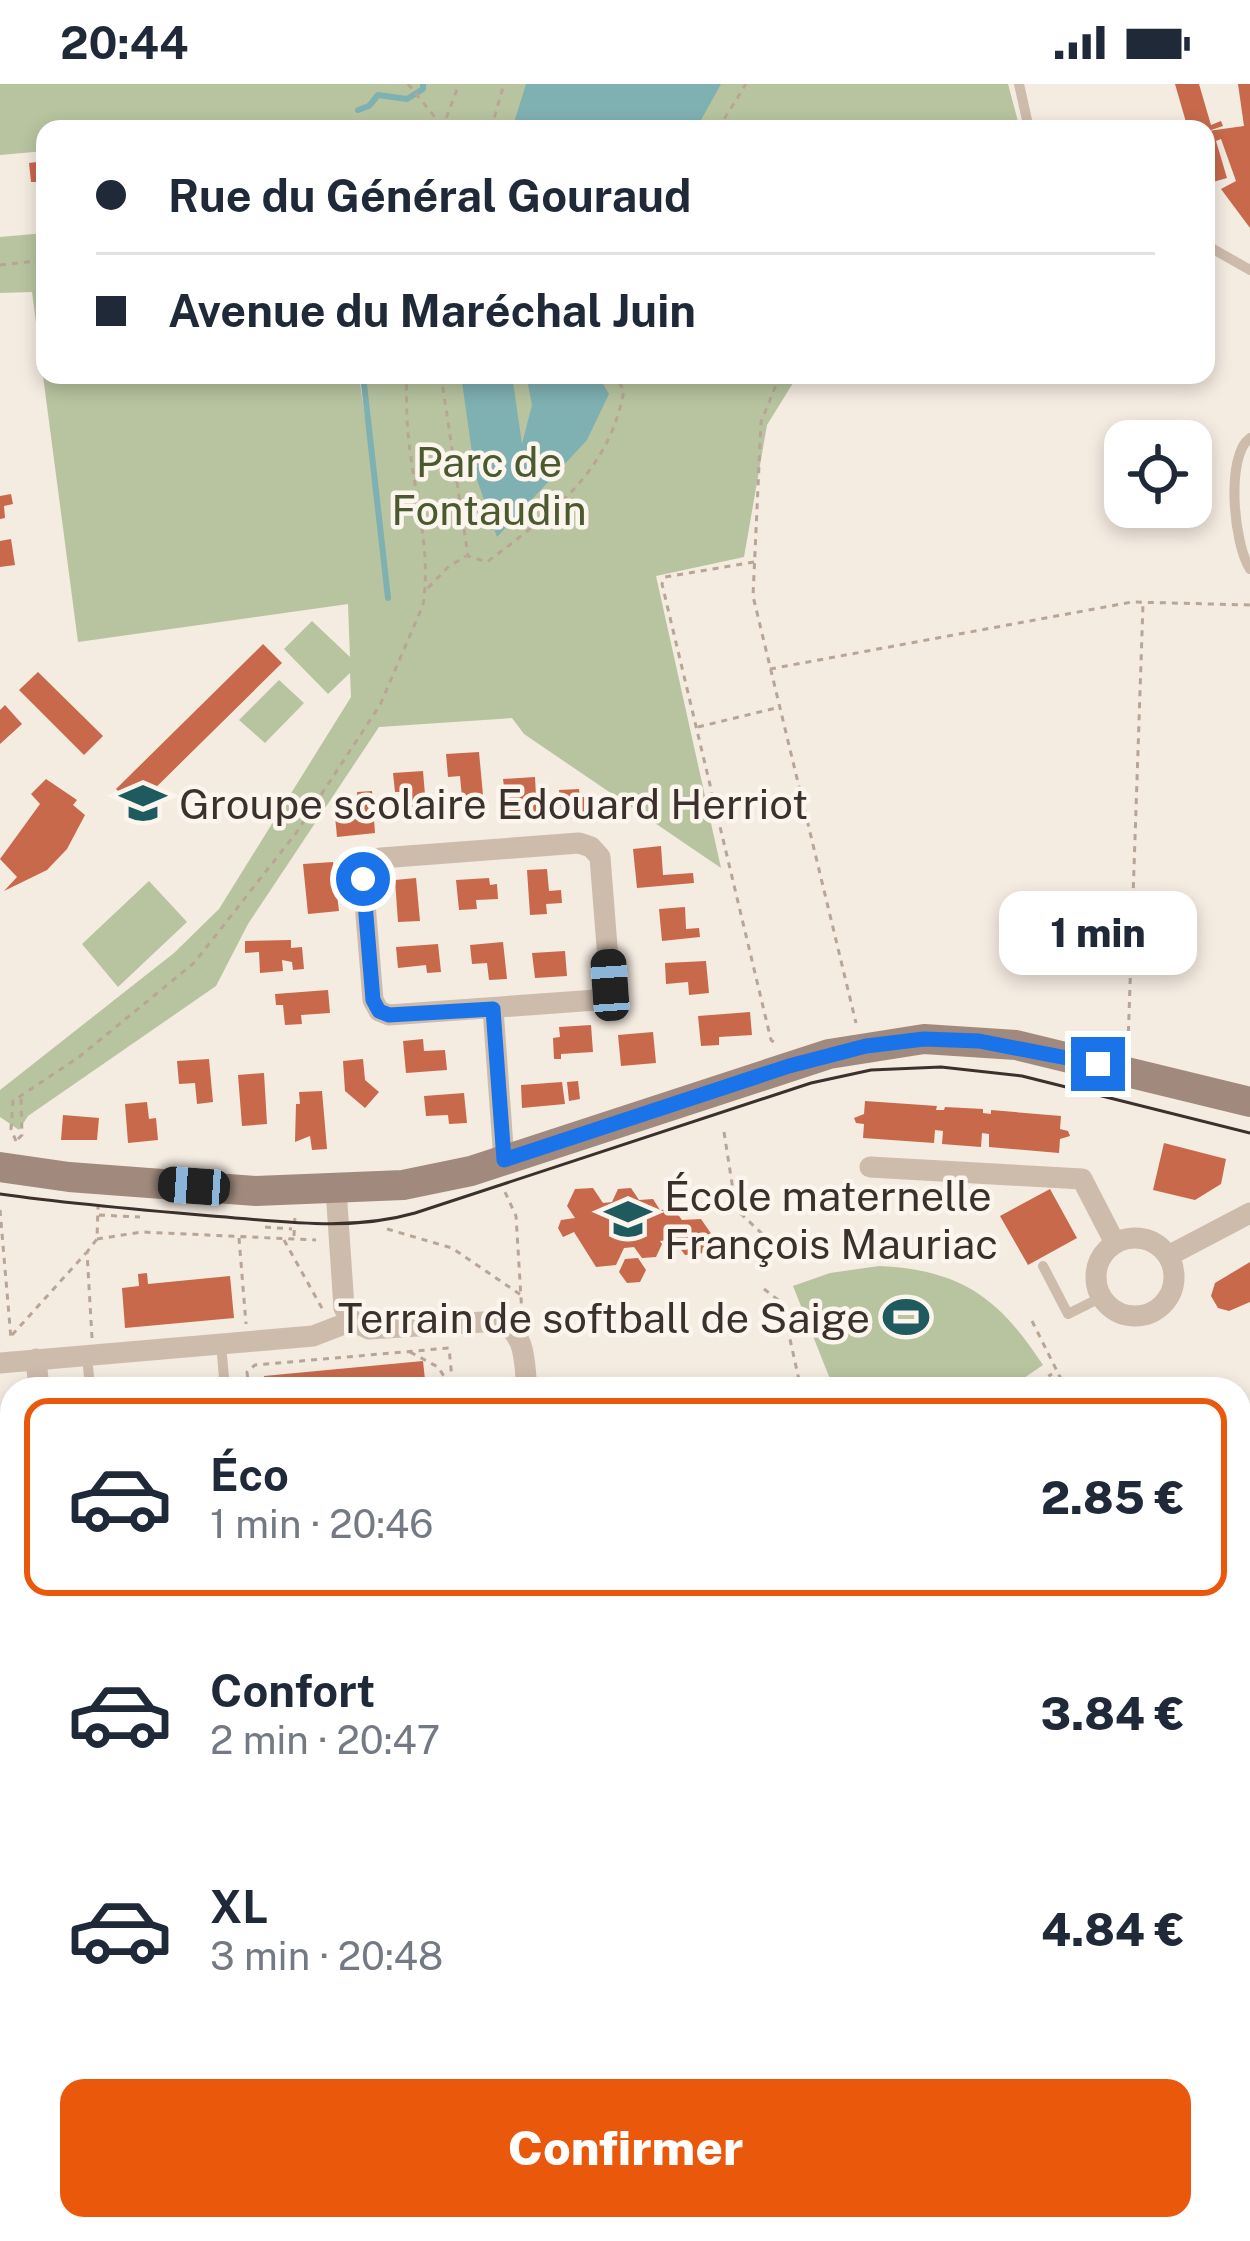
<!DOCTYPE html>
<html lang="fr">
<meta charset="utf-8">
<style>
body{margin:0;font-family:"Public Sans",sans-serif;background:#f6f6f7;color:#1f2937;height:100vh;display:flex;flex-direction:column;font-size:45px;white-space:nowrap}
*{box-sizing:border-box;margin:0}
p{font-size:39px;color:#747a83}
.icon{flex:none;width:66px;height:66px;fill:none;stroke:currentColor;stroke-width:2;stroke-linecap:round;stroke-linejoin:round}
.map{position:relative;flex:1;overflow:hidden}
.sheet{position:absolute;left:0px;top:1293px;width:1251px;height:864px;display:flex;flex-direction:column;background:#fff;border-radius:36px 36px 0 0;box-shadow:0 6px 18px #0003}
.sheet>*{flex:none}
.top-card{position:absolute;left:36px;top:36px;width:1179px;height:264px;border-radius:24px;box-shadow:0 6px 18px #0003;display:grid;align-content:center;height:264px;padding:0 60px;background:#fff}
.fabs{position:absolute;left:1104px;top:336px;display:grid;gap:24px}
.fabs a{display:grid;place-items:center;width:108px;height:108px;border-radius:24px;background:#fff;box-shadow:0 6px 18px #0003;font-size:60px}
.end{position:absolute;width:54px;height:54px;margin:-27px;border:15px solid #1a73e8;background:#fff;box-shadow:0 0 0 6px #fff}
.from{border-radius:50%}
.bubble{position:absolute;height:84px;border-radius:24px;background:#fff;box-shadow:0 6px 18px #0003;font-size:39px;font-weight:800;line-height:84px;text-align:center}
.car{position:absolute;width:36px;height:72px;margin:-36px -18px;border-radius:15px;box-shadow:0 0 9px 3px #0007;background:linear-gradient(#222 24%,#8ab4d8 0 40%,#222 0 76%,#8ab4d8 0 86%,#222 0)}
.top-card b{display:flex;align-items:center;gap:42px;height:114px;font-size:45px}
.top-card b+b{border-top:3px solid #e0e1e3}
.top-card i{width:30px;height:30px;background:#1f2937}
ul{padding:21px 0 0;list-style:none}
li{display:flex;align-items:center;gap:36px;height:198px;margin:0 24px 18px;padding:0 36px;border:6px solid transparent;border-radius:24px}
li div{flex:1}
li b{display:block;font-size:45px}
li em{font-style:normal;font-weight:800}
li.on{border-color:#ea580c}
li>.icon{width:108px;height:108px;stroke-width:1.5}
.primary-button{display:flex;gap:24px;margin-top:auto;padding:24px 60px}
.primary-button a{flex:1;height:138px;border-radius:24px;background:#ea580c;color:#fff;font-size:48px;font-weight:800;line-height:138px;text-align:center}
.status{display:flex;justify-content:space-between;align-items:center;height:84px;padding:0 60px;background:#fff;direction:ltr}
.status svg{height:33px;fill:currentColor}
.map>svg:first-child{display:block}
</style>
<div class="status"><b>20:44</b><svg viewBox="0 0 49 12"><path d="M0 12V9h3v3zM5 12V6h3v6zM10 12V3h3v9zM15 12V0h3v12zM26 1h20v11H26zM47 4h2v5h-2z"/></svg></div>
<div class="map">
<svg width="1250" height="2157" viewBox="0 0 1250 2157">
<rect width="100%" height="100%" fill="#f4ebe1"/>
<path fill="#b8c4a0" d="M0,0H1008L1020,45H334L333,40L283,45H45V67L0,71Z
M45,149V291H359L373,389L363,291H798L767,341L744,473L656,492L721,784L524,650L512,634L379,643L248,840L216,902L28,1032L19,1046L0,1033V1006L174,869L219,825L351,613L350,589L328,610L284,565L312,537L350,573L348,520L78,558L32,208L0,209V153Z
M279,596L304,619L265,659L239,636Z
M149,797L187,838L118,903L82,860Z
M879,1182C962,1186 999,1214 1043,1281L1008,1305H834L793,1202L830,1189Z
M1250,1538V1743L1239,1815V1546Z
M1250,1910V2050L1241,2106L1250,2129V2157H617L616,2145H1239V1911Z
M12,2090V2145H267L268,2157H0V2091Z"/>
<path fill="#7fb0b2" d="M526,0H721L696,45H512Z
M461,291H512L522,360L532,321L526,291H598L609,310L587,356L497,453L475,390Z"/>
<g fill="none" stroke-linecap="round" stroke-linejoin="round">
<path stroke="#7fb0b2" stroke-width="6" d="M358,26L369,22L378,11L407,15L423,5V0
M363,291L388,514"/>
</g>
<path fill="#c8694b" d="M1175,0H1199L1211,41L1221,37L1223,42L1208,47L1244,42L1238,0H1250V144L1221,105L1236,97L1221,55L1216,57L1227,94L1206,100V45H1188Z
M45,77L42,98H31L29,79Z
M11,410L13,420L4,422L5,434L0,435V412Z
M11,455L15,481L0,483V457Z
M263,560L282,579L135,724L116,705Z
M38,588L103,652L84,671L19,606Z
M5,621L22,640L0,660V626Z
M479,668L483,711L462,713L460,692L448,693L446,670Z
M423,687L426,723L408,725L406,708H395L393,689Z
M535,693L537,732L508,734L503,695Z
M46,695L77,716L73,721L85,731L67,765L47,786L4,807L17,793L0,775L40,720L31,710Z
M579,705L580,713H592L593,733L562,735L559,706Z
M372,707L375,749L337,753L335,732L359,730L357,708Z
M661,762L663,791L693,789L694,799L637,804L633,765Z
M333,778L339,827L308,830L303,780Z
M547,785L549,807L561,806L562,819L546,820L547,830L530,831L527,786Z
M416,794L420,837L398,838L395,796Z
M489,794L490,801L497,800L498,815L476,816L477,825L459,826L456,796Z
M685,823L686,845L699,844L700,853L662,857L659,825Z
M291,856V864L302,863L304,885L293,886L292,878L282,876L283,887L260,889L259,868L245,869V857Z
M503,858L507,895L489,896L487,879L472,880L470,861Z
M438,860L441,888L427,889L426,881L398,884L396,863Z
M565,867L567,892L535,894L532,869Z
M706,877L709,909L689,911L688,898L666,900L665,879Z
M328,906L330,929L301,931L302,940L285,941L283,921H276L275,910Z
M750,928L752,951L719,953V961L701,962L698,932Z
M591,941L593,968L561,970V975H554L553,954L560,953L559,943Z
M653,948L656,979L621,982L618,951Z
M423,955L424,967L445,966L447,986L406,989L403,957Z
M209,975L213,1018L197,1020L195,999L179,1000L177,977Z
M363,975L365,996L379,1008L365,1024L345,1007L343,977Z
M264,989L267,1040L242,1042L238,991Z
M578,997L580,1015L569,1017L567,998Z
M562,998L565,1020L522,1024L521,1001Z
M322,1007L327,1065L312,1066L310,1052L295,1058L296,1020H300L299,1008Z
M464,1009L467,1039L449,1040L448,1031L426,1032L424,1012Z
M865,1017L937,1022L936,1026H944L945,1023L983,1025V1029L991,1030V1026L1061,1032L1060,1045L1068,1047L1070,1052L1060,1055L1059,1069L989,1063V1050L982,1049L981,1063L942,1060L943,1047L935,1046L934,1059L863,1054L864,1040L856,1039L854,1034L864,1030Z
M147,1018L149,1035L156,1034L158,1056L128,1059L125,1020Z
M63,1031L99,1034L97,1056H61Z
M1164,1059L1226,1075L1221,1100L1195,1116L1153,1106Z
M593,1104L603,1119L612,1118L618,1105L631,1104L639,1116L653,1115L660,1126L674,1125L682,1136L701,1135L712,1151L704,1169L685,1171L673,1155L660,1157L662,1160L656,1173L642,1174L634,1163L624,1164L616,1181L596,1183L574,1148L563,1153L558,1144L561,1136L575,1134L567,1122L575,1105Z
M1050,1105L1077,1154L1028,1181L1000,1132Z
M638,1174L646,1186L640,1198L627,1199L619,1188L625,1175Z
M1250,1178V1218L1229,1227L1218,1224L1211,1212L1215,1199Z
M147,1189L148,1200L230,1192L234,1234L125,1244L122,1204L139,1202L138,1190Z
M423,1277L426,1305H265L264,1292Z
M1239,1360L1250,1375L1247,1393H1250V1446L1245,1477L1239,1476Z
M12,1542V1682L0,1683V1543Z
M0,1747H7L12,1795L0,1796Z
M12,1890V1939L0,1940V1891Z
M340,2145H500L501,2157H341Z"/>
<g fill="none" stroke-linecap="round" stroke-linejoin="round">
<path stroke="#b9a596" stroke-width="3" stroke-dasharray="6 6" stroke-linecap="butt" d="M408,0L443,43
M442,45L459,0
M491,45L504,0
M718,45L746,0
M0,181L45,176
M441,291L468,472L487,478C550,430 609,390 624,306L614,291
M780,291L761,338L753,512L856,939
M754,478L665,493L662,500L771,956L778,961
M428,504L448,483L466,472
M770,585L1132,518L1250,521
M698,643L776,624
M1128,960L1143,520
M724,1048L736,1125L776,1163
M18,1055L22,1051L21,1014
M16,1057L11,1045L13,1017L79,973L194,879L296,749L380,621L423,521C432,464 413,406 408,349C406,330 407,310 406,291
M505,1108L516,1132L522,1230
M0,1126L11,1255
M99,1131L140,1133
M265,1143L292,1145
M387,1145L452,1164L521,1211
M294,1152L295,1131
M239,1154L246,1240
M97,1155L142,1148L316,1156
M284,1156L323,1226
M764,1205L782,1219L801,1305
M1032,1237L1066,1305
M12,1251L86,1169
M92,1254L87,1168L97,1155L98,1123
M410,1268L438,1283L451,1303
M249,1305L247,1288L255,1281L449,1264L453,1305
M1028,1305L1052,1290
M1239,1484L1250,1485
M0,1505L12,1504
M1239,1558L1250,1557
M1239,1576L1250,1564
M0,1694L12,1693
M0,1807L12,1804
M1239,1840L1250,1843
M0,2103L12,2102
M0,2129L12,2136
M21,2145L34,2157
M112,2145L114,2157
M527,2145L528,2157
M701,2157L714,2145
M798,2157L811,2145"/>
<path stroke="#cdbbac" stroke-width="10" d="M1019,0L1029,45
M1206,161L1250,186
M1250,354C1225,372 1234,461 1250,485
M1043,1182L1068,1230L1102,1213
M221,1260L225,1305
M87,1271L90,1305
M1239,1945L1250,1895
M291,2145V2157
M562,2145L563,2157
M1203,2157L1205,2145"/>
<path stroke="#cdbbac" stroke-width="21" d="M579,759L591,763L600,773L610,901L596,916L389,931L379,927L373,916L363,795L367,781L381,774Z
M493,925L504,1076
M870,1083L1082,1095L1115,1159
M336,1105L344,1224L352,1237L369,1245L500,1237C527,1251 524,1278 527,1305
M1096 1193a39 39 0 1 1 78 0a39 39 0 1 1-78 0Z
M1168,1172L1250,1129
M36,1275L39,1305
M0,1279L313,1252L352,1237
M0,1717L12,1715
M0,1984L12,1983
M602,2145L603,2157"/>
<path stroke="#a18a7d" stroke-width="30" d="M0,1083L69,1093L256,1107L403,1101L471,1087L829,970L924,955L1016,961L1250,1018"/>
<path stroke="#3b302b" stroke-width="3" d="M0,1110C71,1120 141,1126 212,1132C280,1137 349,1148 415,1129L811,999L871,986L941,983L1022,992L1250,1049"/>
</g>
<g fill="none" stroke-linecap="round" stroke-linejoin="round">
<path stroke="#1a73e8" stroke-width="15" d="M363,795L373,916L379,927L389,931L493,925L504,1076L789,982L866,962L924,955L979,957L1098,980"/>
</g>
<defs>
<g id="school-bare" transform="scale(3.6)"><path d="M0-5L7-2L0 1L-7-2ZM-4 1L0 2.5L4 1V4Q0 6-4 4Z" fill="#1f5a5e" stroke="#fbf5ee" stroke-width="2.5" paint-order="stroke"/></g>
<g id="stadium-bare" transform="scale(3.6)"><path d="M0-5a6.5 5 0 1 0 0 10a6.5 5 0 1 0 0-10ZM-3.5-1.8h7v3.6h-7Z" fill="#1f5a5e" stroke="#fbf5ee" stroke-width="2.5" paint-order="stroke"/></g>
</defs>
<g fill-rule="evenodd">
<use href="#school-bare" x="143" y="719"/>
<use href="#school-bare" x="628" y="1135"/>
<use href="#stadium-bare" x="906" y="1233"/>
</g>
<g text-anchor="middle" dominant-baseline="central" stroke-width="9" stroke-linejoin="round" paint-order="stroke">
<g font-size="42" fill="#4a5a2e" stroke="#fbf5ee">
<text x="489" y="377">Parc de<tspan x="489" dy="48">Fontaudin</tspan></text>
</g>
<g font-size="42" fill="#3b302b" stroke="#fbf5ee" text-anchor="start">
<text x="179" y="719">Groupe scolaire Edouard Herriot</text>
<text x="664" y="1111">École maternelle<tspan x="664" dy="48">François Mauriac</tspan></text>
<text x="870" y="1233" text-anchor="end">Terrain de softball de Saige</text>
</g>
</g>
</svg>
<div class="fabs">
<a><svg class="icon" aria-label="locate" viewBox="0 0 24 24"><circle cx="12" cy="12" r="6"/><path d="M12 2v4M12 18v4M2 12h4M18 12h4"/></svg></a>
</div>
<i class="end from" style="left:363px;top:795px"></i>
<i class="end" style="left:1098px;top:980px"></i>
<div class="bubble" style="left:999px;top:807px;width:198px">1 min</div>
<i class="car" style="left:610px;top:901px;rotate:356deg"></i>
<i class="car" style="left:194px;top:1102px;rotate:274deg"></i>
<div class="top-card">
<b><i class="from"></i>Rue du Général Gouraud</b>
<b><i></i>Avenue du Maréchal Juin</b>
</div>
<section class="sheet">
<ul>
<li class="on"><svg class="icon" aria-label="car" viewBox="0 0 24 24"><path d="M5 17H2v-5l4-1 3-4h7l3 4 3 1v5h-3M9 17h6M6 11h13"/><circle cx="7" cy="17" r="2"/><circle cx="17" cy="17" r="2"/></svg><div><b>Éco</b><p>1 min · 20:46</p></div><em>2.85 €</em></li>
<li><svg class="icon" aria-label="car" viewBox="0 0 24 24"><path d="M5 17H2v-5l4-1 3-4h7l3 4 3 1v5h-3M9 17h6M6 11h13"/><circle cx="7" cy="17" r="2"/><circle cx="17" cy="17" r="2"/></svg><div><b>Confort</b><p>2 min · 20:47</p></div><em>3.84 €</em></li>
<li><svg class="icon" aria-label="car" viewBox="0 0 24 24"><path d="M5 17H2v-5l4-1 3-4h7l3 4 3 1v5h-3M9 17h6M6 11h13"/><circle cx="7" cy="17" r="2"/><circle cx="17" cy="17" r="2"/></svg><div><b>XL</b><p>3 min · 20:48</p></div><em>4.84 €</em></li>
</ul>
<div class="primary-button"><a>Confirmer</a></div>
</section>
</div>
